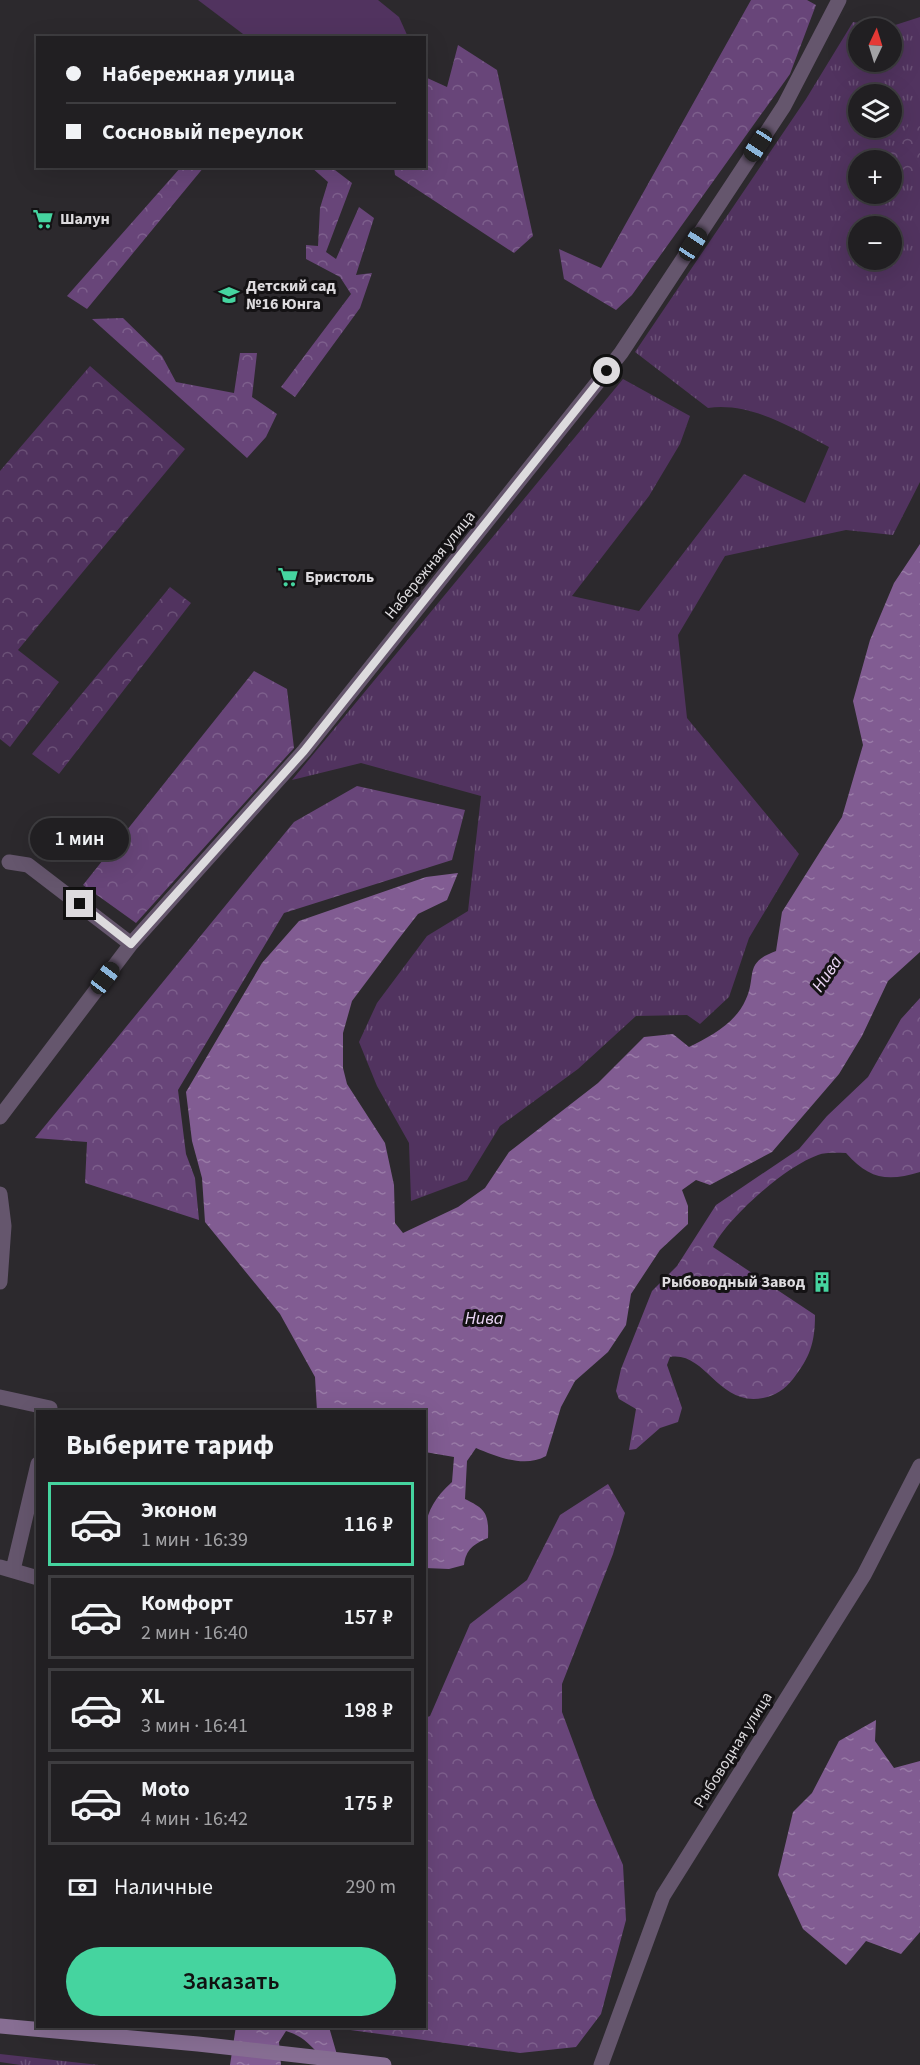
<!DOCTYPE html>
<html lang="ru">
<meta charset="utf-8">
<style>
body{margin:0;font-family:"Source Sans 3",sans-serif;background:#2d2c2f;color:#f1f3f6;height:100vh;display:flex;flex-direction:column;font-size:22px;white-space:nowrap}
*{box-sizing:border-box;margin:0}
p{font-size:20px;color:#a2a2a5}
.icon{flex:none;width:33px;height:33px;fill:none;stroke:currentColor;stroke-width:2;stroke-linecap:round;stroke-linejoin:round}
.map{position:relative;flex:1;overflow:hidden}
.drawer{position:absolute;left:36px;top:1410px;width:390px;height:618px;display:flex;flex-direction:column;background:#211f22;border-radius:0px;box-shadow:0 6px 24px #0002,0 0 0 2px #3e3d40}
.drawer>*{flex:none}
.top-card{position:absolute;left:36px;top:36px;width:390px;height:132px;border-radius:0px;box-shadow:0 6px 24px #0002,0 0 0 2px #3e3d40;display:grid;align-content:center;height:132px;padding:0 30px;background:#211f22}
.needle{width:39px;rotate:4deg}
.fabs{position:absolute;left:848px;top:18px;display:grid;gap:12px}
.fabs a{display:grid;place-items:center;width:54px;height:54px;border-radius:50%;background:#211f22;box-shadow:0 6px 24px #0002,0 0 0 2px #3e3d40;font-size:30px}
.end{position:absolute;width:27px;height:27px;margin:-14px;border:8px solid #dddbde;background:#111;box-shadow:0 0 0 3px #111}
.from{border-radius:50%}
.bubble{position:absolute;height:42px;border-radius:21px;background:#211f22;box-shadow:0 6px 24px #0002,0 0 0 2px #3e3d40;font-size:20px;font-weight:600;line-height:42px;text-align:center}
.car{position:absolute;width:18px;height:36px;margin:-18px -9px;border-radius:8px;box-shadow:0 0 4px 2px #0007;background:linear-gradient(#222 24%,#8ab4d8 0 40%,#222 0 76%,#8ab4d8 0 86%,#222 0)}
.top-card b{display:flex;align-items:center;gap:21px;height:57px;font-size:22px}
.top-card b+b{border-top:2px solid #3e3d40}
.top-card i{width:15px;height:15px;background:#f1f3f6}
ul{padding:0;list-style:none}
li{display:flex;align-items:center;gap:18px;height:84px;margin:0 12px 9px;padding:0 18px;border:3px solid #3e3d40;border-radius:0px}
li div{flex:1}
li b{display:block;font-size:22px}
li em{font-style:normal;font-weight:600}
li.active{border-color:#45d49f}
li>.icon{width:54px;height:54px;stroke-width:1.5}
h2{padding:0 30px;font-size:27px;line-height:72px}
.pay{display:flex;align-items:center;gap:15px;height:66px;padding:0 30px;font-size:22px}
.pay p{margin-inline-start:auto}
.cta{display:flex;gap:12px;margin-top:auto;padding:12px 30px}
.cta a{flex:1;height:69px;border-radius:36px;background:#45d49f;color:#111;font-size:24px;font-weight:600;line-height:69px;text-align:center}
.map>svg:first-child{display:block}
</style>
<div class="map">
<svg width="920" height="2065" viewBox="0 0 920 2065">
<defs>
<pattern id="grass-tufts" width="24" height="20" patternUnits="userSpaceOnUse" patternTransform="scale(1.5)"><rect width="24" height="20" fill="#51335f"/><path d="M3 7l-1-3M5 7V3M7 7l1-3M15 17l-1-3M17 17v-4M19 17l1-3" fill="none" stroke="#6a5076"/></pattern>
<pattern id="forest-crowns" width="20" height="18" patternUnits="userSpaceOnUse" patternTransform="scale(1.5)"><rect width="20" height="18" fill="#684579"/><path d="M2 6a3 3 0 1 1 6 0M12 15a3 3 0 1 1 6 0" fill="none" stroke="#7d5f8c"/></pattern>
<pattern id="park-crowns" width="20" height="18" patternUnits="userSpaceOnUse" patternTransform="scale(1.5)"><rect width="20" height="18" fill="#51335f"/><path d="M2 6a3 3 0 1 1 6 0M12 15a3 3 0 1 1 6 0" fill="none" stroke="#6a5076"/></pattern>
<pattern id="water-ripples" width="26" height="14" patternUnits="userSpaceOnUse" patternTransform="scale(1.5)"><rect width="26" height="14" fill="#815c92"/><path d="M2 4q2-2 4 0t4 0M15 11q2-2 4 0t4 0" fill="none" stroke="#987aa6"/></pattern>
</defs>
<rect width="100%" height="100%" fill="#2c292d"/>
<path fill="url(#grass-tufts)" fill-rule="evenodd" d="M920,17V482L893,535L846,530L725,556L678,635L687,718L799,854L749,938L729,997L700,1024L687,1015L636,1016L578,1069L500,1126L467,1180L411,1201L409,1143L377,1086L359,1042L377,1003L427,936L468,911L481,796L361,763L292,780L623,379L690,416L680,444L649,496L572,596L639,611L744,474L805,503L829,447C792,428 751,402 708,408L635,352L806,99L853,22L886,28ZM858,28H891V62H858ZM858,94H891V128H858ZM858,160H891V194H858ZM858,226H891V260H858Z
M0,2054L99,2065H20L0,2062Z"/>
<path fill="url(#forest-crowns)" d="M751,0H807L816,5L790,74L632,295L616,310L564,279L559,249L601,268Z
M458,45L497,70L533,236L514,253L395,175L394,167L424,166L425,77L447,87Z
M181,167H204L87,309L67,296Z
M311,167H331L352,183L326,252L336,259L359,207L374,218L356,275L372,273L360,308L295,397L281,387L351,294L340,277L306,259V245L318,246L320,208L328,182Z
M123,318L162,356L176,382L234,393L240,353H257L252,397L277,414L266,437L247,458L92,319Z
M254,671L287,689L294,748L136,923L83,885Z
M357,786L465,810L452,860L284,913L178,1090L186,1154L195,1178L199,1220L85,1183L87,1142L35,1138L294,822Z
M920,998V1172C887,1182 869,1179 846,1153C837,1153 826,1152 818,1155C786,1166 728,1217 713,1247L815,1315C815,1343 810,1357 793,1379C785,1389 775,1396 763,1398C718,1407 706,1351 670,1357L667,1365L682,1408L678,1422L660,1428L636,1449L629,1450L636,1409L619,1399L616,1391L621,1369L652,1291L677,1266L716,1205L799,1149L827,1116L868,1077L901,1019Z
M608,1484L625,1513L613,1554L562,1684V1712L594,1798L623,1865L626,1920L601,2014L576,2047L520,2053L343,2029L346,2026H424L425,1718L430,1716L470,1624L527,1580L560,1515Z"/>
<path fill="url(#park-crowns)" d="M920,108V177L898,167L887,158Z
M90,366L185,449L18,650L59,682L10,747L0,739V471Z
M170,587L191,603L59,774L32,754Z"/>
<path fill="#51335f" d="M198,0H378L399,17L408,37H247Z"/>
<path fill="url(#water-ripples)" d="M920,544V952L888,981L862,1036L839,1074L772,1152L710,1185L696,1180L682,1190L688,1206V1224L660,1250L631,1294L626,1325L608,1352L575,1381L561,1407L546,1456C525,1468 497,1457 476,1448L467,1461L465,1499C486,1509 489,1514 488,1538C474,1544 466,1549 464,1565L449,1569L425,1568C424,1530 421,1510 452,1482L454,1457L425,1452L424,1412L317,1411L315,1377L280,1314L205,1222L202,1178L192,1141L186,1092L262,963L299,921L426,877L458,873L447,900L418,914L397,941L352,1001L343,1033V1068L347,1084L385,1143L394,1185L395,1223L403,1233L458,1207L485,1188L509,1152L598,1083L644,1037L673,1034L689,1047C711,1036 736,1023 746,999C757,976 743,963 776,951L782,912L842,817L863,745L853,701L870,640L894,583Z
M876,1720L875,1741L894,1768L920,1761V1932L901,1954L866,1941L846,1965L803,1929L778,1875L793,1812L812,1793L839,1741Z
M236,2026L329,2027L340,2065C315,2060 314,2039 286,2031L279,2042L281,2065H230Z"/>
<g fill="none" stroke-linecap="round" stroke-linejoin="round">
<path stroke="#65566d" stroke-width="15" d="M9,862L28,865L131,944
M0,1117L131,944L304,751L621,353L784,106L839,0
M0,1194L4,1226L0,1282
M0,1397L50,1408L49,1412
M0,1567L38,1578
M13,1570L38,1464
M601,2065L663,1896L864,1575L920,1466"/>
<path stroke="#876e93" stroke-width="15" d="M0,2026L198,2044L384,2065"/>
</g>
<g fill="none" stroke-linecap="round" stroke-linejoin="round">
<path stroke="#dddbde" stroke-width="8" d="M80,904L131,944L304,751L607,371"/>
</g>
<defs>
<g id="supermarket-bare" transform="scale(1.62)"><path d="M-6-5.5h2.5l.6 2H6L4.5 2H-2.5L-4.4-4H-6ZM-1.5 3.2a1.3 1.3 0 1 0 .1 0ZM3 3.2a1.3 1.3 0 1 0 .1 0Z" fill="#45d49f" stroke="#141214" stroke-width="2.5" paint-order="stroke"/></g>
<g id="school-bare" transform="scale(1.62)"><path d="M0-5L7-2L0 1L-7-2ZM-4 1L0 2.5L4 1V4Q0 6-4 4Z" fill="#45d49f" stroke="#141214" stroke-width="2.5" paint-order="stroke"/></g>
<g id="building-bare" transform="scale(1.62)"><path d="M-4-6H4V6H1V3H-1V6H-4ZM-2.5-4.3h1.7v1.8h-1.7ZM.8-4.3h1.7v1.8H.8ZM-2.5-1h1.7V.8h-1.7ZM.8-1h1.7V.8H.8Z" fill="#45d49f" stroke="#141214" stroke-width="2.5" paint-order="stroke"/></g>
</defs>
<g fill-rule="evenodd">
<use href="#supermarket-bare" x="43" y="219"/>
<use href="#school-bare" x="229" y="295"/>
<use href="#supermarket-bare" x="288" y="577"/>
<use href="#building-bare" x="822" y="1282"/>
</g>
<g text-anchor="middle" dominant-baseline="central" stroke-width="6" stroke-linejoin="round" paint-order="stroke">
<g font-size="16" font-weight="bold" fill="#dddbde" stroke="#141214" text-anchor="start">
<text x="60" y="219">Шалун</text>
<text x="246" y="286">Детский сад<tspan x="246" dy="18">№16 Юнга</tspan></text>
<text x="305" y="577">Бристоль</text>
<text x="805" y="1282" text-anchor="end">Рыбоводный Завод</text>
</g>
<g font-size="16" fill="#dddbde" stroke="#141214">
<text transform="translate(430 565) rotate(-51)">Набережная улица</text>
<text transform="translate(733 1750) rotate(-58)">Рыбоводная улица</text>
</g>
<g font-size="18" font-style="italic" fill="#ead5f5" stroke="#141214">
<text transform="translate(827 974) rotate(-56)">Нива</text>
<text x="484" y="1318">Нива</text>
</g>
</g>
</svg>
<div class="fabs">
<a><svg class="needle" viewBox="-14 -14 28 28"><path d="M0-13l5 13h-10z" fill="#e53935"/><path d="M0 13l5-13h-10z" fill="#a2a2a5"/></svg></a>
<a><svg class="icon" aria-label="layers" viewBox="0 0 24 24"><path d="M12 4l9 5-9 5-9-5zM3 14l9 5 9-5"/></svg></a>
<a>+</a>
<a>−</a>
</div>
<i class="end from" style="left:607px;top:371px"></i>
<i class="end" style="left:80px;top:904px"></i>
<div class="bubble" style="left:30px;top:818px;width:99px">1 мин</div>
<i class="car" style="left:758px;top:145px;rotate:213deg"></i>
<i class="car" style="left:693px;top:244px;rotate:33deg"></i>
<i class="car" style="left:105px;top:978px;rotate:37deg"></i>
<div class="top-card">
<b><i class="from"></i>Набережная улица</b>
<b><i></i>Сосновый переулок</b>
</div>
<section class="drawer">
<h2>Выберите тариф</h2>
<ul>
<li class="active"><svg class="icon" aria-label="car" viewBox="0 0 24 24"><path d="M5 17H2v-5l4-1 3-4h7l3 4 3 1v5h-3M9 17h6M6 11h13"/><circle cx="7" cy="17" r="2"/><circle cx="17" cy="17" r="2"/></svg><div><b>Эконом</b><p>1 мин · 16:39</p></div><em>116 ₽</em></li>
<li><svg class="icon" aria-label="car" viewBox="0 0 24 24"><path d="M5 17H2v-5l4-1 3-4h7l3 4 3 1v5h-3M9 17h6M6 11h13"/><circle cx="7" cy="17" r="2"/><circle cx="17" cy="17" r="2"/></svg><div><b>Комфорт</b><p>2 мин · 16:40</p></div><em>157 ₽</em></li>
<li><svg class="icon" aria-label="car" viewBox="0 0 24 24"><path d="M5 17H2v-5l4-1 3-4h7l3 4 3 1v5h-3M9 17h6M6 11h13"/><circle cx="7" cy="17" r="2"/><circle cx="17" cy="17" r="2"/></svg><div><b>XL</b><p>3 мин · 16:41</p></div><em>198 ₽</em></li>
<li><svg class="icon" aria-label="car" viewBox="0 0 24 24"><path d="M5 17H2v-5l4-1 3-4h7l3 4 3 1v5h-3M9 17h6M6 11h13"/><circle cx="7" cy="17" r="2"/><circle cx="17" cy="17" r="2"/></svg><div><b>Moto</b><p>4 мин · 16:42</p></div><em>175 ₽</em></li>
</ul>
<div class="pay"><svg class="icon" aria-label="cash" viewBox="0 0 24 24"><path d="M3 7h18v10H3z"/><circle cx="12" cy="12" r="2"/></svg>Наличные<p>290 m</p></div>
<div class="cta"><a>Заказать</a></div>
</section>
</div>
